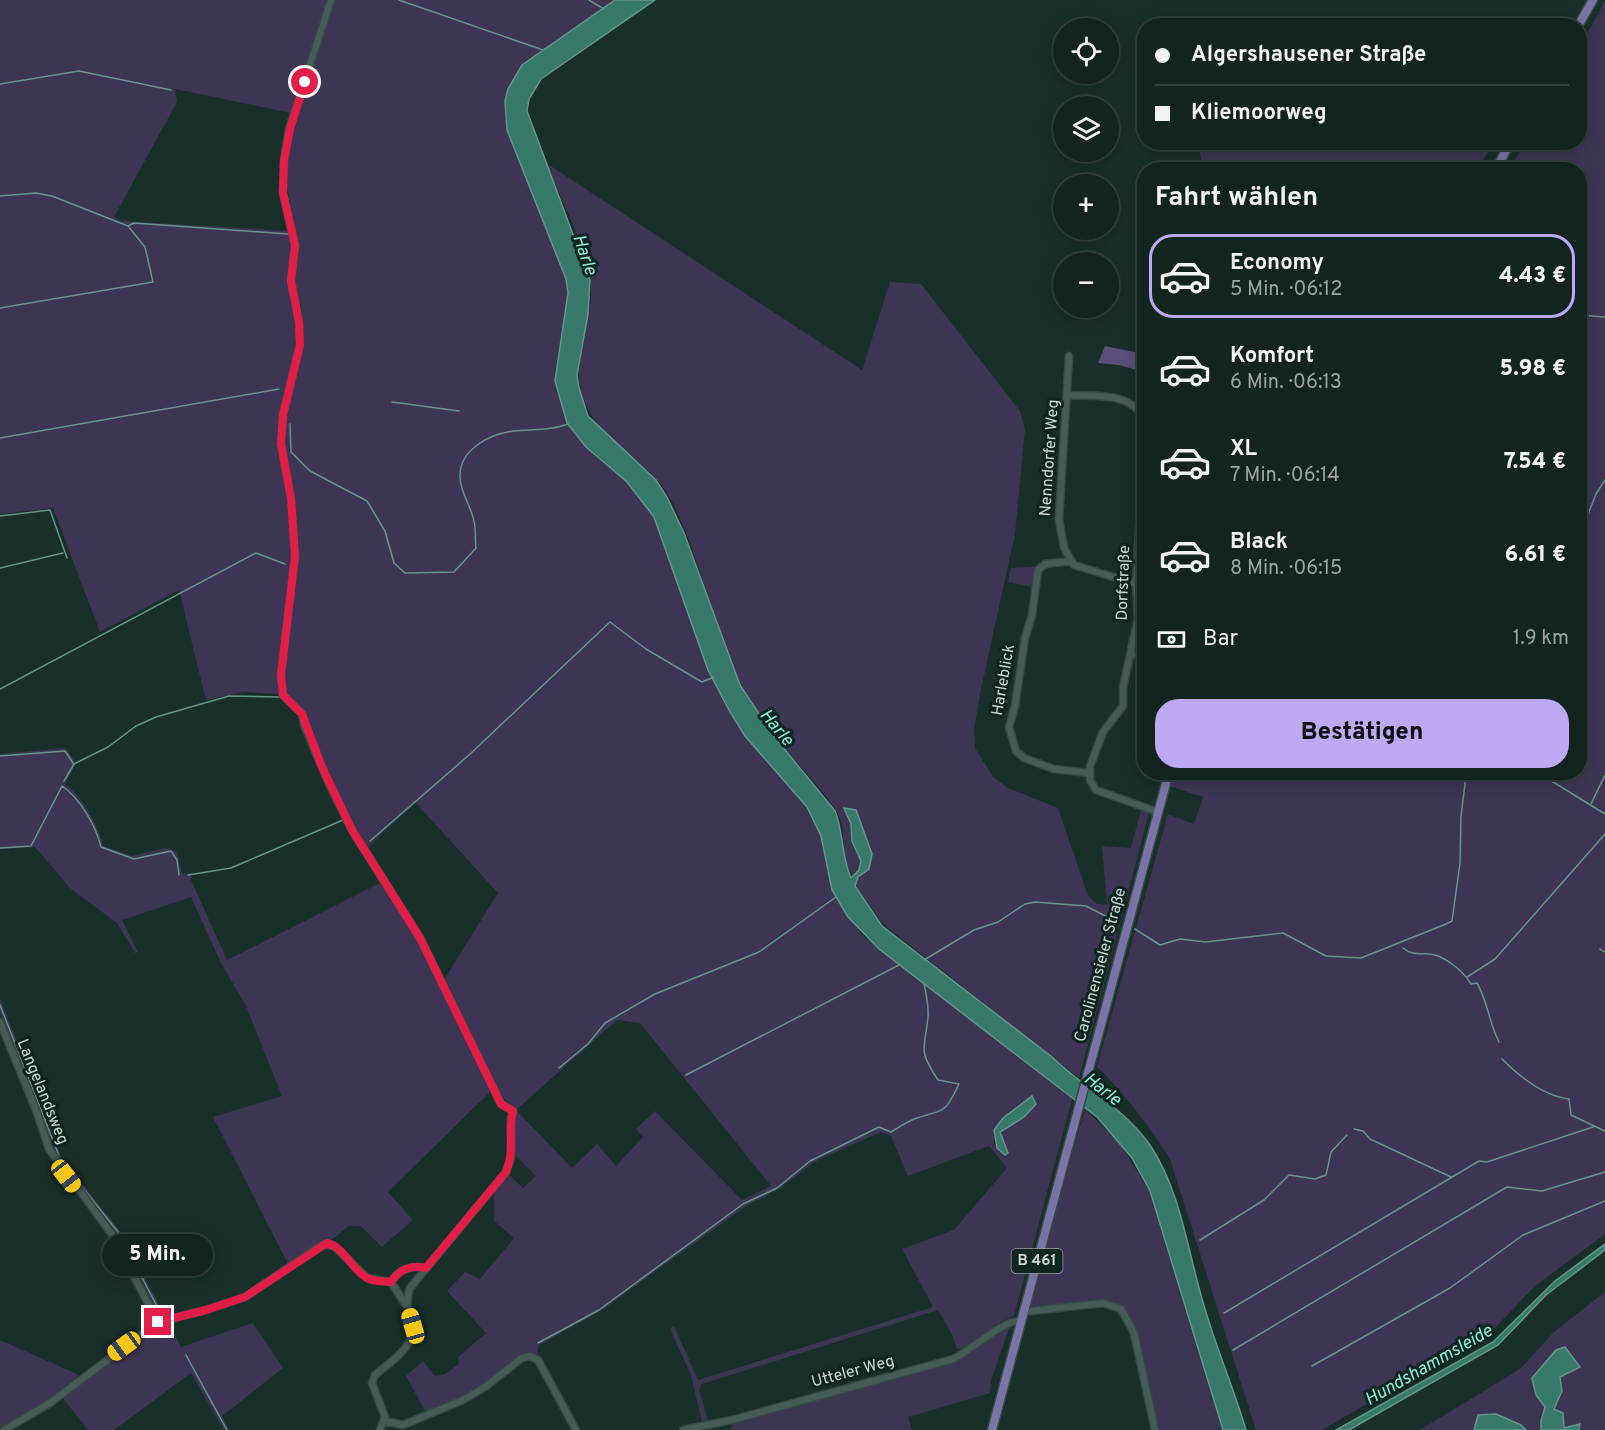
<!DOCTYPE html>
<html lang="de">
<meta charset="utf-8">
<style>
body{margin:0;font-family:Overpass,sans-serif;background:#1c2b28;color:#f1f3f6;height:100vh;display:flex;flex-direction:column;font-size:22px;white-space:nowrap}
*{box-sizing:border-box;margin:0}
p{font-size:20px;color:#9da4a4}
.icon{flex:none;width:33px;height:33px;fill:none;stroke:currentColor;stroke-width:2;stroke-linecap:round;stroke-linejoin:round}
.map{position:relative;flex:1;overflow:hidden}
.sheet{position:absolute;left:1137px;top:162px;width:450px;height:618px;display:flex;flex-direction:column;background:#13231f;border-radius:24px;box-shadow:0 3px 15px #0003,0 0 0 2px #32403d}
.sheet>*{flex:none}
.banner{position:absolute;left:1137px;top:18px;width:450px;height:132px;border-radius:24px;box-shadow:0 3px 15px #0003,0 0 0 2px #32403d;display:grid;align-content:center;height:132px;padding:0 18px;background:#13231f}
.controls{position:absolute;left:1053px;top:18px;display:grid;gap:12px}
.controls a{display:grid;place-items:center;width:66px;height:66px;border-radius:50%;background:#13231f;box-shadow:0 3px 15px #0003,0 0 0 2px #32403d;font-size:30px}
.end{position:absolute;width:27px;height:27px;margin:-14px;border:8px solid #e11d48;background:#fff;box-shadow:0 0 0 3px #fff}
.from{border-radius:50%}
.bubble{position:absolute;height:42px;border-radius:21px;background:#13231f;box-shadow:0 3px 15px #0003,0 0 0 2px #32403d;font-size:20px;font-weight:800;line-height:42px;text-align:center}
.car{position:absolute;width:18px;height:36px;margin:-18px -9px;border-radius:8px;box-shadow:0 0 4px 2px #0007;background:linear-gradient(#f5c518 24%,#345 0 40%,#f5c518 0 76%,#345 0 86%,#f5c518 0)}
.banner b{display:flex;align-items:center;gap:21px;height:57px;font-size:22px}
.banner b+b{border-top:2px solid #32403d}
.banner i{width:15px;height:15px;background:#f1f3f6}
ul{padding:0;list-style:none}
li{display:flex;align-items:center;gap:18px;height:84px;margin:0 12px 9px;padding:0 6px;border:3px solid transparent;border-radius:24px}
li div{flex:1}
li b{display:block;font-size:22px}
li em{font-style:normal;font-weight:800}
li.selected{border-color:#bea9f4}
li>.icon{width:54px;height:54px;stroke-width:1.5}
h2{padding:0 18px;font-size:27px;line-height:72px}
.pay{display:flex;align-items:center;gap:15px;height:66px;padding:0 18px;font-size:22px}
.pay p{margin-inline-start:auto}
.button{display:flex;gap:12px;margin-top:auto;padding:12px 18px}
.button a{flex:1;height:69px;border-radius:24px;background:#bea9f4;color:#111;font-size:24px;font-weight:800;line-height:69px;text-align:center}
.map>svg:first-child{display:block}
</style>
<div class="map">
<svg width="1605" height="1430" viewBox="0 0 1605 1430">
<rect width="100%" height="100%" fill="#192f29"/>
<path fill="#3e3554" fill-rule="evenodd" d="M0,0H327L291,113L175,89L177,102L114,217L121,221L289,231L292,244L289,282L296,320L297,344L281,415L292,556L279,673L280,694L243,692L206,700L179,590L100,632L53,508L0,514Z
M334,0H615L522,65L508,89L505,101L507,130L566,279L568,293L555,381L567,423L596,457L627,482L654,517L708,670L745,736L807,807L821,836L829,878L861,934L1072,1099L1014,1316C992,1323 979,1343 957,1350L952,1334L938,1310L702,1384L699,1390L708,1421L702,1422L691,1375L670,1329L674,1326L698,1380L933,1307L902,1249L954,1230L1007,1168L989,1146L908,1176L891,1136L881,1132L814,1162L779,1189L746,1206L599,1312L539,1345L537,1355L529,1353L521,1356L473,1393L426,1413L406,1376L423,1361L435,1376L445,1374L459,1364L458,1357L486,1333L447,1291L465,1272L480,1279L514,1238L494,1221V1192L508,1174L523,1188L536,1176L514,1154L516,1110C489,1091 459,1011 445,978L498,893L415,802L365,850L332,787L305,713L287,692L285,678L289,618L298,561L295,499L284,444L286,417L303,346L301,307L294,281L298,243L288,192V161L293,130ZM617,1020L640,1023L771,1186L742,1200L655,1111L636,1129L643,1137L616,1166L597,1144L572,1168L516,1110ZM1032,1097C1027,1121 1017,1118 1000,1132L1006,1148L1000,1153L994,1143L996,1125Z
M1605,1V1234L1535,1286L1490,1333L1322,1430H1256L1170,1159C1153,1131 1121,1089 1097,1067L1168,814L1194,824L1203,797L1169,786L1174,773L1580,772V170L1509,169L1525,143L1580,142V47Z
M1198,143V142L1493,143L1478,170L1203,169Z
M546,163L862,370L890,282L921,284L1020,411L1025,429L1015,534L980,694L974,730L975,748L993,777L1008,788L1058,808L1088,896L1097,904L1107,905L1102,846L1131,848L1141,810L1149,813L1079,1078L883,924L858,889L850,871L845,859L842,824L836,810C805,767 764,731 740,683C711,623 701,555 669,496C647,458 598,441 583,398C570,360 594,321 591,282C589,253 558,192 546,163Z
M1036,567L1032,587L1008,582L1011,568Z
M66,748L76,764L65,784C83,797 98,825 103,846L132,856L166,848L177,852L182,874L191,873V880L227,960L382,882L418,939L490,1092L388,1192L413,1220L382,1247L361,1226H349L330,1241L313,1246L289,1266L213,1117L282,1096L246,1006L221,963L191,897L122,920L138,952L135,953L117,923L70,888L35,847L0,849V754Z
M0,998L61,1157L122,1234L166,1318L156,1310L115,1233L51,1148L0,1013Z
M1085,1109L1121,1145L1149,1191L1222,1430H1156L1136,1335L1123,1308L1103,1301L1027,1311Z
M1605,1292V1430H1420L1520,1369L1554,1332Z
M167,1322L181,1347L253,1323L283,1368L222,1416L229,1430H224L191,1373L114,1430H88L62,1397L159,1325Z
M1011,1323L991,1380L990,1393L908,1417L912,1430H730L734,1423L954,1360Z
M0,1340L79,1375L46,1402L0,1428Z"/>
<path fill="#5c4f7c" d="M1105,346L1144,354V372L1119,365L1098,363Z"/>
<path fill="#387a6a" stroke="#64968a" stroke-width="1.5" d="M615,0H655L541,79L529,99L527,111L590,280L588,314L577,375L579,388L588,416L656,480L667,497L684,533L740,685L773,735L835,811C844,833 841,856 851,878L859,870L861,861L852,841L851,824L844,808L856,810L872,854L869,869L858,877L855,886L882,926L1052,1057C1084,1088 1124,1108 1150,1145C1182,1193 1188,1255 1205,1309C1217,1350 1234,1389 1246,1430H1223L1150,1191L1132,1158L1097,1117L879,949L848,917L832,890L821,836L807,807L745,736L730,712L708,670L654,517L627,482L586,447L567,423L555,381L568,293L566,279L507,130L505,101L508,89L522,65Z
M1032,1096L1036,1104L1024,1117L1000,1132L1008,1153L1005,1155L997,1148L994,1130L1003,1118Z
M1605,1244V1250L1546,1295L1498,1345L1349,1430H1336L1493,1342L1555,1281Z
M1565,1347L1580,1367L1560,1377L1562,1391L1554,1409L1563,1413L1564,1428L1580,1424L1579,1430H1541V1421L1545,1407L1536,1395L1532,1378L1556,1350Z
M1496,1414L1521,1425L1526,1430H1474L1478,1415Z"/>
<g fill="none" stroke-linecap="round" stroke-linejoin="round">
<path stroke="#64968a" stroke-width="1.5" d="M399,0L543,50
M589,0L604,9
M0,84L79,71L171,90
M0,196L36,193L52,196L128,226L145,247L153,282L0,308
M128,226L134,223L288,234
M1580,315L1605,317
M392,402L459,411
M290,424L291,452L310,471L367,501L385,531L394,563L405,573L454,572L476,548C475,539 476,529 474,521C471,506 460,492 460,477C459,450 489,434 514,431C533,429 549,431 568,424
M0,438L279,389
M0,516L50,510L67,558
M1580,535L1596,494L1605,480
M0,568L63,553
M0,689L256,553L285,564
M0,756L65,751L73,763
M1537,772L1605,814
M64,781L74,764L108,747L136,726L156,717L229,696L280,697
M1591,804L1605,775
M370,841L469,755L610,622L646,649L702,682L714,677
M0,848L31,846L62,786C80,798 96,826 101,847L134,859L171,851L177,860L179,875
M188,875L231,868L343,820
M1135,929L1160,945L1180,939L1205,942L1283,933L1326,956L1361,958L1446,924L1452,921L1460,863L1461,816L1466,776L1470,772
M1403,948C1413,957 1423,952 1435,955C1448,959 1464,972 1471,984L1477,983C1488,1002 1489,1023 1499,1042
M1600,949L1605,952
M924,960L974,930L998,922L1025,904L1035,902L1086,906L1117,922
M1467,977L1495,959L1605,834
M0,1005L60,1158
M1502,1059C1520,1077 1543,1096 1569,1099L1571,1115L1605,1131
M559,1068L588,1044L605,1023L655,994L759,952L836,897
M686,1075L899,965
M1354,1129L1363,1131L1370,1139L1451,1177
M67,1168L118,1232L158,1308
M1200,1240L1264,1200L1289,1175L1315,1179L1326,1175L1331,1152L1347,1135
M1224,1313L1479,1161L1487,1162L1593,1127
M538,1343L599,1310L743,1204L777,1188L810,1161L879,1127L891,1132C899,1127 908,1121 917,1118C946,1109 945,1113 959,1084L938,1080C917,1048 925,1050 928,1017C929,1006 926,994 924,983
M1233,1350L1507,1187L1542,1191L1605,1172
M186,1355L227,1430
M1312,1366L1450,1288L1523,1235L1605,1201"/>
<g stroke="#374945" stroke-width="9">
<path id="minor" d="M331,0L289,129L284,161L283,193L295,245L291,281L299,322L300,345L283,415L281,444L291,498L295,556L281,675L283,695L302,714L304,725L331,788L352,830L420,938L501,1104L513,1111L511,1118V1158L506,1172L410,1288C405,1302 409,1310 412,1324C417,1346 389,1363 375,1375L372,1383L385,1417L380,1430
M1069,356L1059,519L1064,548L1074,565L1136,584
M1067,395C1095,397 1129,391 1144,418
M1144,440L1136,584L1138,618L1123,688V706L1103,732L1090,766V780L1096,790L1158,812
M1071,561L1045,564L1038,570L1032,615L1025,638L1015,706L1009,727L1016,751L1024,758L1054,769L1089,773
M1131,654L1144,659
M0,1022L36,1110L49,1149L111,1233L158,1322
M391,1282C399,1269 412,1265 426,1268
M1023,1312L1103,1303L1121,1309L1134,1333L1155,1430
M384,1421L403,1425L463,1400L485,1387L522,1358L530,1356L538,1360L576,1430
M4,1430L50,1403L158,1322L206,1310L245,1297L323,1244L334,1246L367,1278L391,1282L406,1305
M683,1430L732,1420L953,1359C972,1350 1004,1319 1021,1321"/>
</g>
<g stroke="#374945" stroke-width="11">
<path id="major" d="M1578,26L1593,0
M1495,170L1511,142
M992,1430L1169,772"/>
</g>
<use href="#minor" stroke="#465d57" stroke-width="6"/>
<use href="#major" stroke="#7b74a6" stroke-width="8"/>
</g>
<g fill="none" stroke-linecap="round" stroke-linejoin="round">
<path stroke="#e11d48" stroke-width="8" d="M158,1322L206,1310L245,1297L327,1243C344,1247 352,1270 367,1278C374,1282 383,1281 391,1282C399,1269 412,1265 426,1268L506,1172C516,1147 507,1131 513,1111L501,1104L420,938L352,830L322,767L302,714L283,695L281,675L295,556L291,498L281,444L283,415L300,345L299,322L291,281L295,245L283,193L284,161L290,129L305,82"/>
</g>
<g text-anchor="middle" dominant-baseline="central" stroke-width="6" stroke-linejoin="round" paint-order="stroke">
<rect fill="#0f2520" stroke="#93a39f" stroke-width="1.5" x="1011.5" y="1249" width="51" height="24" rx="4.5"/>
<g font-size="15" font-weight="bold" fill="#ccd9d5">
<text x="1037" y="1261">B 461</text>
</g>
<g font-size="16" fill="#ccd9d5" stroke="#0f2520">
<text transform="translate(1050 458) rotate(-86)">Nenndorfer Weg</text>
<text transform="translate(1124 583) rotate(-88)">Dorfstraße</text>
<text transform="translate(1004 680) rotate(-80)">Harleblick</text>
<text transform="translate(1101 965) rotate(-75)">Carolinensieler Straße</text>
<text transform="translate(42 1092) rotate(68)">Langelandsweg</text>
<text transform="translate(853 1372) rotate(-15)">Utteler Weg</text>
</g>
<g font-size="18" font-style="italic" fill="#8aefd6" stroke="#0f2520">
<text transform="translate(584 255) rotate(71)">Harle</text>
<text transform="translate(776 728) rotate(50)">Harle</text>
<text transform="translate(1102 1090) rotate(38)">Harle</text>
<text transform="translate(1429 1366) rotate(-30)">Hundshammsleide</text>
</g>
</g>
</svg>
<div class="controls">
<a><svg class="icon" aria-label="locate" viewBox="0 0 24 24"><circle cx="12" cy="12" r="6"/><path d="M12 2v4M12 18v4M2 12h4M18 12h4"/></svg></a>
<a><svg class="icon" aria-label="layers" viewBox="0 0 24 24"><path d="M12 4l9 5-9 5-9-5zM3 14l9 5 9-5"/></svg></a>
<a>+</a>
<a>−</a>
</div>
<i class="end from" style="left:305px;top:82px"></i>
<i class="end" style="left:158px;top:1322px"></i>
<div class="bubble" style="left:102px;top:1234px;width:111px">5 Min.</div>
<i class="car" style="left:66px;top:1176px;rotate:142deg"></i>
<i class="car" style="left:413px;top:1326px;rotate:344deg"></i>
<i class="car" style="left:124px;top:1346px;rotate:234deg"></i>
<div class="banner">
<b><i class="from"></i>Algershausener Straße</b>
<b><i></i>Kliemoorweg</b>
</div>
<section class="sheet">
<h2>Fahrt wählen</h2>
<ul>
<li class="selected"><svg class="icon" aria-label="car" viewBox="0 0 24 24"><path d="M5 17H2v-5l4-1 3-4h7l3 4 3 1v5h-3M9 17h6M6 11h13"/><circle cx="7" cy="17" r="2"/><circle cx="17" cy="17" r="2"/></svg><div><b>Economy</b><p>5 Min. · 06:12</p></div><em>4.43 €</em></li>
<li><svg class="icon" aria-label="car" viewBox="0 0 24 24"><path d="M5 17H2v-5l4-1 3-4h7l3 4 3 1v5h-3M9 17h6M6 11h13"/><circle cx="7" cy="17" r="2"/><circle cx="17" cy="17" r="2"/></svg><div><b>Komfort</b><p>6 Min. · 06:13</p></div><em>5.98 €</em></li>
<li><svg class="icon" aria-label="car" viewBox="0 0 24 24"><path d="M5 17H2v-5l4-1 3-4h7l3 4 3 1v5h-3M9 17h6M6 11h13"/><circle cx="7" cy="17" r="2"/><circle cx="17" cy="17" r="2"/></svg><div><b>XL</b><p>7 Min. · 06:14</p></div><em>7.54 €</em></li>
<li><svg class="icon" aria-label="car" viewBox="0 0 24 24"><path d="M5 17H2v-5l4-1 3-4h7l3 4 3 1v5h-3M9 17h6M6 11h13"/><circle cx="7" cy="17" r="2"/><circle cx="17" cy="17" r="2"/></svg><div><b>Black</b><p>8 Min. · 06:15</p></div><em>6.61 €</em></li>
</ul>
<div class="pay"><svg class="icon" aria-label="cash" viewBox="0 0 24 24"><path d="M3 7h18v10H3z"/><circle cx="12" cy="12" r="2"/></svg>Bar<p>1.9 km</p></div>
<div class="button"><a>Bestätigen</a></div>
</section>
</div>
